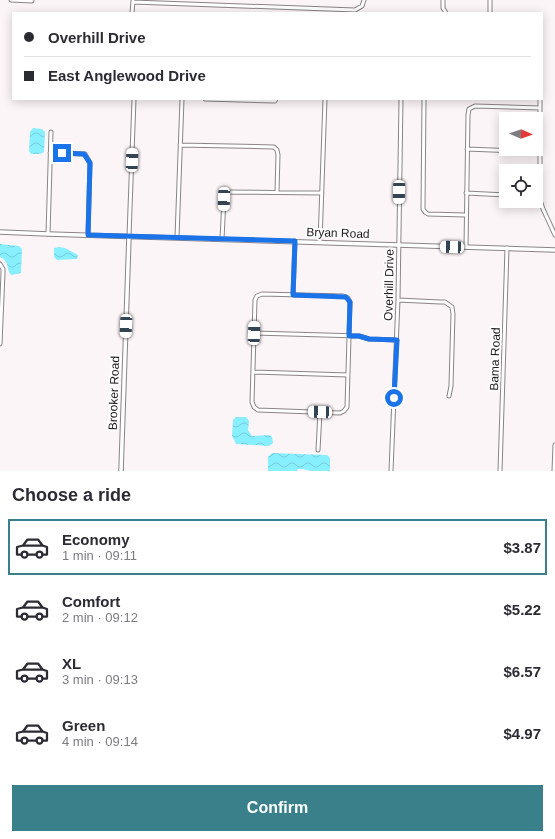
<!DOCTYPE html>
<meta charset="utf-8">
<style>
body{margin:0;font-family:Helvetica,sans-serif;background:#f2f2f3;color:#2b2b33;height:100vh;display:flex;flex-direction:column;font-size:15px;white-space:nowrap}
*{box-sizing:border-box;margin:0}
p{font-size:13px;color:#7c7c81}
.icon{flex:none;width:22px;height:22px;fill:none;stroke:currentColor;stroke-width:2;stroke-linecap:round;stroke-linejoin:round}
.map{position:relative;height:471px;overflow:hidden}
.details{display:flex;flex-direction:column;background:#fff;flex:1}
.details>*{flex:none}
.banner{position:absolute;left:12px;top:12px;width:531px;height:88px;border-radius:0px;box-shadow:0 2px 10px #0003;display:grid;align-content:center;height:88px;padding:0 12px;background:#fff}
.needle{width:26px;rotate:92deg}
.fabs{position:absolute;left:499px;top:112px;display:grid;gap:8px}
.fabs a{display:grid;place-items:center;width:44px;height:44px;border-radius:0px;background:#fff;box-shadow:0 2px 10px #0003;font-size:20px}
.end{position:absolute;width:18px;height:18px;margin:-9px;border:5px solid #1a73e8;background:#fff;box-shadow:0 0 0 2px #fff}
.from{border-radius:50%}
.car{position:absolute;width:12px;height:24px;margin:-12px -6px;border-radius:5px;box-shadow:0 0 3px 1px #0007;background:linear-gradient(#fff 24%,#345 0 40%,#fff 0 76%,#345 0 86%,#fff 0)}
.banner b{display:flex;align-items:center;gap:14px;height:38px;font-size:15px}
.banner b+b{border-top:1px solid #e1e1e2}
.banner i{width:10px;height:10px;background:#2b2b33}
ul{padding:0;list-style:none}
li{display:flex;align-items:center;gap:12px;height:56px;margin:0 8px 6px;padding:0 4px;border:2px solid transparent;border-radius:0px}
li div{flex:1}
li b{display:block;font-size:15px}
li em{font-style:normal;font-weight:700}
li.current{border-color:#39808b}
li>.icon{width:36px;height:36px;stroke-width:1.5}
h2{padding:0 12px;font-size:18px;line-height:48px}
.action{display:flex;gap:8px;margin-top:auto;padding:8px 12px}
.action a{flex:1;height:46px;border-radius:0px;background:#39808b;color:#fff;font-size:16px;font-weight:700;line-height:46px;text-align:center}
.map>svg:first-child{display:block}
</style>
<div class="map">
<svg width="555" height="471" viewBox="0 0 555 471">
<defs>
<pattern id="water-waves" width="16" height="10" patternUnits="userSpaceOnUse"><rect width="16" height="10" fill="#88efff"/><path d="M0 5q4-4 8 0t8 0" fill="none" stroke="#75ccda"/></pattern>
</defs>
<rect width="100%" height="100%" fill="#fcf5f7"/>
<path fill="url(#water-waves)" d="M33,128L42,129L45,132L44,152L40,154H31L29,151L30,132Z
M0,244L19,246L22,249L21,273L11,275C5,267 11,263 0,257Z
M59,247L65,248L78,255L77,259L57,260L54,257V248Z
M236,417H246L249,421L248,430L252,436L269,435L272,437L273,443L269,446L236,444L232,436L233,420Z
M272,453L327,455L330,458V471H310L303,469H298L297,471H268V457Z"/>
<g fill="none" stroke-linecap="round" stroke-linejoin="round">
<g stroke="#8a8486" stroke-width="5">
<path id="minor" d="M11,0L32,1
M443,0V8L446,13
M133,2L355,10L362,6L364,0
M132,13L133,1
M490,13V0
M205,99L275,101L276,99
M424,99L423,209L425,212L428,214L466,215
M540,99V200L543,209L555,235
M180,145L274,147L277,150L278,155L277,192
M467,149L540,152
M50,153L85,154L90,163L88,235
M466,193L506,195
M48,234L51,132
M129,236L134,99
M177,237L182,99
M222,239L224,199L225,195L228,192L322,193
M320,242L325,99
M466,247L468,115L469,109L475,106L540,108
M0,264L3,269V273L0,344
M262,294L343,296L348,298L350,302L347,407L344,411L340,413L258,410L254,407L252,402L255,300L257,296Z
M293,295L295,241
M398,300L440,302H445L452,307L453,314L451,386L449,396
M254,333L359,336L369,339L397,340
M253,372L348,375
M318,450L320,412
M391,471L398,300L401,99
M500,471L507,248
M554,471L555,445"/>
</g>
<g stroke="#8a8486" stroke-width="5.5">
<path id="tertiary" d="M0,232L48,234L555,250
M121,471L129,236"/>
</g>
<use href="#minor" stroke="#fff" stroke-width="3"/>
<use href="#tertiary" stroke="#fff" stroke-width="3.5"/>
</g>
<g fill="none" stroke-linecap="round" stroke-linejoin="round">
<path stroke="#1a73e8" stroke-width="5" d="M62,153L84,154L90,163L88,235L295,241L293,295L346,297L350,302L349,336H359L369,339L397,340L394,398"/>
</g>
<g text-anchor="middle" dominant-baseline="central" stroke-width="4" stroke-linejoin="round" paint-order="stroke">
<g font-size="12" fill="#1e1b1c" stroke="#fff">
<text transform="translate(338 233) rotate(2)">Bryan Road</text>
<text transform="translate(389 285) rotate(-89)">Overhill Drive</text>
<text transform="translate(495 359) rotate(-88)">Bama Road</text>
<text transform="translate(114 393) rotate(-88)">Brooker Road</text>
</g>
</g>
</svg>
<div class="fabs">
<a><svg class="needle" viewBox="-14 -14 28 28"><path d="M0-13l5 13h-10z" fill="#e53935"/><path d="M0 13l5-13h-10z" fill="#7c7c81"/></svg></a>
<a><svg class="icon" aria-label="locate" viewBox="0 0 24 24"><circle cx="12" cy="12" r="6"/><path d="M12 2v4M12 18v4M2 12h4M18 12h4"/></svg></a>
</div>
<i class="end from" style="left:394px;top:398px"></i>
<i class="end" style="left:62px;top:153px"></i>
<i class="car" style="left:132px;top:160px;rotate:2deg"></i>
<i class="car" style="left:399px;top:192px;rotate:181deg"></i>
<i class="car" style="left:224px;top:199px;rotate:182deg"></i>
<i class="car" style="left:452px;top:247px;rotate:272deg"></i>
<i class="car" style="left:126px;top:326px;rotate:182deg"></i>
<i class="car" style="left:254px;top:333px;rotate:2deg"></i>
<i class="car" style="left:320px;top:412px;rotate:272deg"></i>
<div class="banner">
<b><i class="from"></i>Overhill Drive</b>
<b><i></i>East Anglewood Drive</b>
</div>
</div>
<section class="details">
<h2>Choose a ride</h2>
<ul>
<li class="current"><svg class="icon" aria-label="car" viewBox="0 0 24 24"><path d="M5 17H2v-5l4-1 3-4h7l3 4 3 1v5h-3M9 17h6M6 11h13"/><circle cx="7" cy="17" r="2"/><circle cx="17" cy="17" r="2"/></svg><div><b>Economy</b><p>1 min · 09:11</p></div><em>$3.87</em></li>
<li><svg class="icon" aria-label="car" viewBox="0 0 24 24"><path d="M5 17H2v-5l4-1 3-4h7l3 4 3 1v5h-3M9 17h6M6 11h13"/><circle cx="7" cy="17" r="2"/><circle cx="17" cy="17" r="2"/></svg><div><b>Comfort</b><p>2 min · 09:12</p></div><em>$5.22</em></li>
<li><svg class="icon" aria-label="car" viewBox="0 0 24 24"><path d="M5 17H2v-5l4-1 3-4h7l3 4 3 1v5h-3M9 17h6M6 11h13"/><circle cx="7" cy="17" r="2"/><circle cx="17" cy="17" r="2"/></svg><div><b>XL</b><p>3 min · 09:13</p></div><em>$6.57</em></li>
<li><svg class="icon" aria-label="car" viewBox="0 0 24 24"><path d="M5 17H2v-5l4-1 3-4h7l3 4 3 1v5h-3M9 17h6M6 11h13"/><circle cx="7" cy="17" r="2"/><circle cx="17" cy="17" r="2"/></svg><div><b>Green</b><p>4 min · 09:14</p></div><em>$4.97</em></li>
</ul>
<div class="action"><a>Confirm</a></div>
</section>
